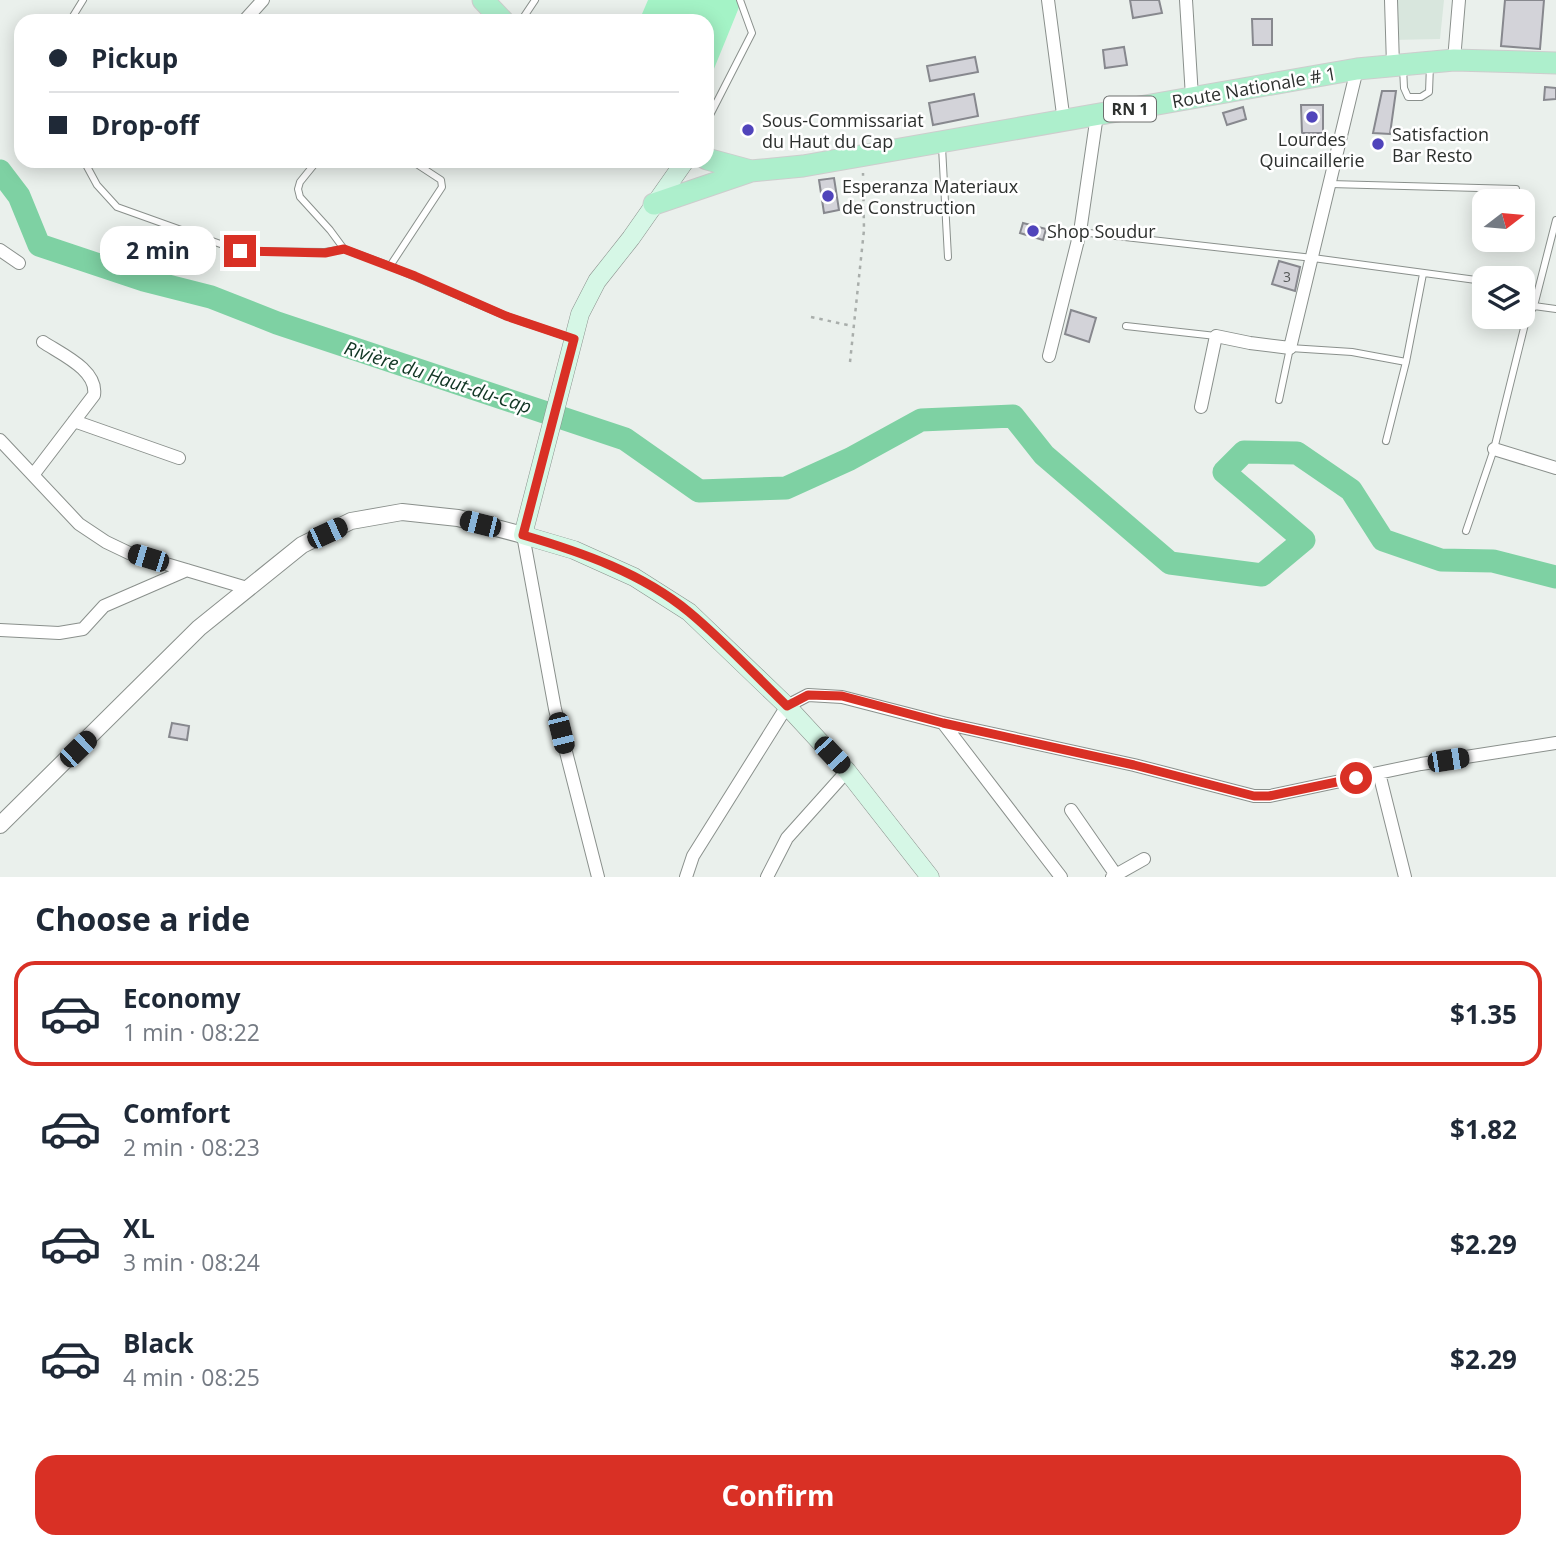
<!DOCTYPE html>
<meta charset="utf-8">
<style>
body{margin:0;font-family:"Open Sans",sans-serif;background:#f6f6f7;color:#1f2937;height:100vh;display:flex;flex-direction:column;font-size:26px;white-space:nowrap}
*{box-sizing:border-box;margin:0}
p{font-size:23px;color:#747a83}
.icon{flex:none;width:38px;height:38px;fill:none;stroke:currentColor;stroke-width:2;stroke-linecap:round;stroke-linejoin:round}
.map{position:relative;height:877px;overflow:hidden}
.sheet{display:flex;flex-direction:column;background:#fff;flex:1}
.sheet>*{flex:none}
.top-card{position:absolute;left:14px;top:14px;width:700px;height:154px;border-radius:21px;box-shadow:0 4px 18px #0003;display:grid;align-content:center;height:154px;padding:0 35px;background:#fff}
.needle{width:46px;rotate:74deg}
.fabs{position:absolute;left:1472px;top:189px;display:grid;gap:14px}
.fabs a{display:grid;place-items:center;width:63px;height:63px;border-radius:14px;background:#fff;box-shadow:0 4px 18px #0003;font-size:35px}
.end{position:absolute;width:32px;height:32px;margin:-16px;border:9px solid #d93025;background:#fff;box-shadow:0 0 0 4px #fff}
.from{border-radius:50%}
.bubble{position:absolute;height:49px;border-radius:21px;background:#fff;box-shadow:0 4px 18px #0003;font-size:23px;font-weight:700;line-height:49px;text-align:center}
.car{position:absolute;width:21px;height:42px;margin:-21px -10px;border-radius:9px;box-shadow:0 0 5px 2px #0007;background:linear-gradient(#222 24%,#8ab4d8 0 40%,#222 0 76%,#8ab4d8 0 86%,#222 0)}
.top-card b{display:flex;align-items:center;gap:24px;height:66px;font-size:26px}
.top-card b+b{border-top:2px solid #e0e1e3}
.top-card i{width:18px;height:18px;background:#1f2937}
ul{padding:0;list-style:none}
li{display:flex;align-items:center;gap:21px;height:105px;margin:0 14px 10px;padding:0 21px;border:4px solid transparent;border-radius:21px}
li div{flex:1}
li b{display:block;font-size:26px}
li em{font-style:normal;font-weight:700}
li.selected{border-color:#d93025}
li>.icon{width:63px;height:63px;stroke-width:1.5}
h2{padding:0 35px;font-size:32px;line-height:84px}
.action{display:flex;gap:14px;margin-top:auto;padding:14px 35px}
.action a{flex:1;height:80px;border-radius:21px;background:#d93025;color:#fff;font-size:28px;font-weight:700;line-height:80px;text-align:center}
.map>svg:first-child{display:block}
</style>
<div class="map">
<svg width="1556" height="877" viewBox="0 0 1556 877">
<rect width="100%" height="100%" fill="#eaf0ec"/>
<path fill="#d8e6dd" d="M1392,0H1444L1440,39L1391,40Z"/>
<path fill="#a4f3c6" d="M648,0H742L707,86V21H639Z"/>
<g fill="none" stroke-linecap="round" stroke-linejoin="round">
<path stroke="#7ed1a3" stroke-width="23" d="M0,171L19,196L39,245L144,280L211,297L277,323L625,439L699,491L786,488L850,459L921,420L1013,416L1044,455L1170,563L1262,575L1304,540L1224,472L1244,452L1297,453L1351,490L1383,540L1441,560L1493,561L1556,577"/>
</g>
<path fill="#d3d3d9" stroke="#87888e" stroke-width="2" d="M1130,0H1159L1162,13L1133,18Z
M1505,0H1544L1540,49L1501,46Z
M1252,19H1272V45H1253Z
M1124,47L1127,65L1105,68L1103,50Z
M975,57L978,72L930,81L927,66Z
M1545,87L1556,88V99L1544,100Z
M1382,91H1396L1390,134L1373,133Z
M974,94L978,116L933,125L929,103Z
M1301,105H1323V133H1302Z
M1243,107L1246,119L1227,125L1223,113Z
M834,178L839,210L824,213L819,180Z
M1023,223L1046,229L1043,240L1020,233Z
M1279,261L1300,267L1295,291L1272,284Z
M1071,310L1096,318L1089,342L1065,334Z
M172,723L189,726L187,740L169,737Z"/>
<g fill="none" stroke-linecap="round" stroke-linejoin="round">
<g stroke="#8a908c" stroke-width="8">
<path id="service" d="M70,21L83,0
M521,21L535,0
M1403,67L1404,88L1408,97H1421L1429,92L1430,65
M707,121L752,33L740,0
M942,147L948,257
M84,161L97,185L117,207L240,251L325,252L344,249
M317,161L300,182L298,189L300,197L330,230L344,249L390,266L506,316L571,338
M1330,184L1516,189
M1080,232L1313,258L1476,280
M390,266L442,187L441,180L412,161
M1534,306L1556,309
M1126,326L1216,336
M1279,400L1290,348L1352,352L1406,362
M1386,441L1406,362L1423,274
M1466,531L1494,449L1526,320L1534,306L1556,220"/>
</g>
<g stroke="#8a908c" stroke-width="14">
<path id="minor" d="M1048,0L1064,122
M1186,0L1192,97
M1391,0L1393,65
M244,21L263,0
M1454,60L1459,0
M0,250L19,263
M1049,356L1080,232L1097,115
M1201,407L1216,336L1250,343L1290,348L1357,69
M74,421L179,458
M0,440L79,524L106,542L129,553L247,588
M1494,449L1556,468
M33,475L94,395C98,370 61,354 43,342
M523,535L555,709L598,877
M0,630L59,633L83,629L104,606L187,570
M943,723L1061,877
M1379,773L1405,877
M1071,810L1116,875
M686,877L693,856L787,706L808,695L842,697L943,723L1134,765L1254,796H1270L1421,764L1556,743
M767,877L787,838L847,771
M1112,877L1144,859"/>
</g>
<g stroke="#8a908c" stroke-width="18">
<path id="tertiary" d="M0,825L199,628L302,545L351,521L402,512L458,518L523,535"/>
</g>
<g stroke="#8a908c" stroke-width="19">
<path id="secondary" d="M685,161L631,238L597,281L580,314L523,535L574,550L634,577L689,612L787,706L847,771L930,877"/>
</g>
<g stroke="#cdcdcd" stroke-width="23">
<path id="primary" d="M483,0L503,21
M707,159L751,171L803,166L1357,69L1454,60L1556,63
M654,204L751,171"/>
</g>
<path stroke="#a9aeab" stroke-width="2.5" stroke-dasharray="3.5 5" stroke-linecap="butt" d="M811,317L852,326
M850,362L864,230L863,173"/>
<use href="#service" stroke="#fff" stroke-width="6"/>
<use href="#minor" stroke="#fff" stroke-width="12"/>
<use href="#tertiary" stroke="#fff" stroke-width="16"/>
<use href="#secondary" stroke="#d6f7e6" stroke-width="18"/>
<use href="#primary" stroke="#adefcc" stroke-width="21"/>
</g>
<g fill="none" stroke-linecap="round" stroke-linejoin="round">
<path stroke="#d93025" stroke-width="9" d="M240,251L325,253L344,249L415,276L506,316L574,339L523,535C581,552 642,573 689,612C724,641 755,675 787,706L808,695L842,696L943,723L1134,765L1254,796H1269L1356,778"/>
</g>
<g fill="#5044bb" stroke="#fff" stroke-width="2.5">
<circle cx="1312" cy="117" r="7"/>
<circle cx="748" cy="130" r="7"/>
<circle cx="1378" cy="144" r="7"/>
<circle cx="828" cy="196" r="7"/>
<circle cx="1033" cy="231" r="7"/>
</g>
<g text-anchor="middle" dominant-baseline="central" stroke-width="5" stroke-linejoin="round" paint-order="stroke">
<g font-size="14" fill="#565959">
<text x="1287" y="276">3</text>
</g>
<rect fill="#fff" stroke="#6c6e6d" stroke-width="2" x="1104" y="96.5" width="52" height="25" rx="5"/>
<g font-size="16" font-weight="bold" fill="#2d302e">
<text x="1130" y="109">RN 1</text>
</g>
<g font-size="18" fill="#2d302e" stroke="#fff">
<text transform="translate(1254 87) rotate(-10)">Route Nationale # 1</text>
</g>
<g font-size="18" fill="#2d302e" stroke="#fff" text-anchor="start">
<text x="762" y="120">Sous-Commissariat<tspan x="762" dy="21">du Haut du Cap</tspan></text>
<text x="1392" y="134">Satisfaction<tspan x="1392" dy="21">Bar Resto</tspan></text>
<text x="1312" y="139" text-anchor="middle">Lourdes<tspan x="1312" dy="21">Quincaillerie</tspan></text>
<text x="842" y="186">Esperanza Materiaux<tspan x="842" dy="21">de Construction</tspan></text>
<text x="1047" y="231">Shop Soudur</text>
</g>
<g font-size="19" font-style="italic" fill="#103523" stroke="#fff">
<text transform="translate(438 377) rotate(18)">Rivière du Haut-du-Cap</text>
</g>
</g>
</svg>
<div class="fabs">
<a><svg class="needle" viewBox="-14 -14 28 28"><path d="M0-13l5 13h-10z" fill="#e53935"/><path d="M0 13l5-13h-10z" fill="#747a83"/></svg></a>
<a><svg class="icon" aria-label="layers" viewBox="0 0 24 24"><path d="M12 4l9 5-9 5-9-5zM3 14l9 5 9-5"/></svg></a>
</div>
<i class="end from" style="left:1356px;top:778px"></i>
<i class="end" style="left:240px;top:251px"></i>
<div class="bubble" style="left:100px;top:226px;width:116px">2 min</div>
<i class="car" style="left:480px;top:524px;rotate:284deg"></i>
<i class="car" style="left:327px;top:533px;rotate:65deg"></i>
<i class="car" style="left:148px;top:558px;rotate:287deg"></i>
<i class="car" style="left:561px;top:733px;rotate:166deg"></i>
<i class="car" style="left:78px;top:749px;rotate:46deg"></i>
<i class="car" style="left:832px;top:755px;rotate:137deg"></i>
<i class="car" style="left:1448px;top:760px;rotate:81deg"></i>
<div class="top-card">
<b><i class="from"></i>Pickup</b>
<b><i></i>Drop-off</b>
</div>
</div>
<section class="sheet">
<h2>Choose a ride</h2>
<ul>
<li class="selected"><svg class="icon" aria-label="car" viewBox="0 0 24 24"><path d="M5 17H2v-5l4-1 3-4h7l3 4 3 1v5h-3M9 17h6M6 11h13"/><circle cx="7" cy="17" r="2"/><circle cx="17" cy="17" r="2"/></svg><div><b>Economy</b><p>1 min · 08:22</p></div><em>$1.35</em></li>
<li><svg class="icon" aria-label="car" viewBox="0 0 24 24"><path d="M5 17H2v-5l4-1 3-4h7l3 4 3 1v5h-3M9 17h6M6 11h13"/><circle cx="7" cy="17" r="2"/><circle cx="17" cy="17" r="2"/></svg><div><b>Comfort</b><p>2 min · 08:23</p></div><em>$1.82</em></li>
<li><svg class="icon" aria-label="car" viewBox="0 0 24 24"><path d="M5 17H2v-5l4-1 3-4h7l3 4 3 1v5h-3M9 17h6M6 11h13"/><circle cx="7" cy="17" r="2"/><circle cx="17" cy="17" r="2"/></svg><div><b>XL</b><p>3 min · 08:24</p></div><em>$2.29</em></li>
<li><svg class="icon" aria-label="car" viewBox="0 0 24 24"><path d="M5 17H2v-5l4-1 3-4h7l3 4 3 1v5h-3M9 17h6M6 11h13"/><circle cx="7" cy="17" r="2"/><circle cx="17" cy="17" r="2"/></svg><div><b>Black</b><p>4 min · 08:25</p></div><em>$2.29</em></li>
</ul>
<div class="action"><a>Confirm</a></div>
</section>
